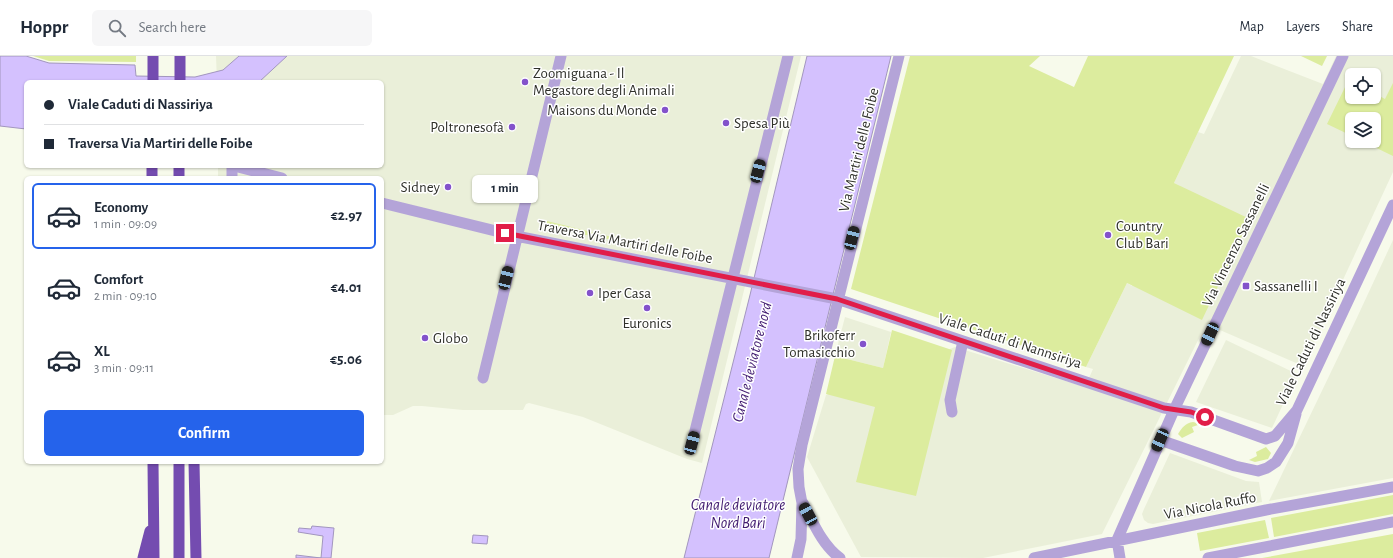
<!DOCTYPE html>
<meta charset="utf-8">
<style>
body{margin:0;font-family:"Alegreya Sans",sans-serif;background:#f6f6f7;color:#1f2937;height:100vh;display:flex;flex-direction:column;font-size:15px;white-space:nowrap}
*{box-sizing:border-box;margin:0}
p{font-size:13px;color:#747a83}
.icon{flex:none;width:22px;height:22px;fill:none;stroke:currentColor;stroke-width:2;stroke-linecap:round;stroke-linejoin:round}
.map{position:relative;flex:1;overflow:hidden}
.sheet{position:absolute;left:24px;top:120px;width:360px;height:288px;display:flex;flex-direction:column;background:#fff;border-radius:6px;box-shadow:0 1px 3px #0004}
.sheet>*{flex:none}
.guide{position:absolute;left:24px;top:24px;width:360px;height:88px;border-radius:6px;box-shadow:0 1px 3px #0004;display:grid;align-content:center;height:88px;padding:0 20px;background:#fff}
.controls{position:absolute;left:1345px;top:12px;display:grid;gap:8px}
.controls a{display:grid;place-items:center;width:36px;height:36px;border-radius:6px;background:#fff;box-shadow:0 1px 3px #0004;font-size:20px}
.end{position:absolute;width:18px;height:18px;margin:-9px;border:5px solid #e11d48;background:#fff;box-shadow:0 0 0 2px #fff}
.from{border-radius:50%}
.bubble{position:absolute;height:28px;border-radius:6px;background:#fff;box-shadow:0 1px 3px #0004;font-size:13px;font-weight:700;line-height:28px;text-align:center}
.car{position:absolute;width:12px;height:24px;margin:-12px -6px;border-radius:5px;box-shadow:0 0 3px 1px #0007;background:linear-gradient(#222 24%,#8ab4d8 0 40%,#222 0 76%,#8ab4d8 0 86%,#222 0)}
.guide b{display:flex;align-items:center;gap:14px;height:38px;font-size:15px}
.guide b+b{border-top:1px solid #e0e1e3}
.guide i{width:10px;height:10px;background:#1f2937}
ul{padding:7px 0 0;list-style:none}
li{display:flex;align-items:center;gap:12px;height:66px;margin:0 8px 6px;padding:0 12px;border:2px solid transparent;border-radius:6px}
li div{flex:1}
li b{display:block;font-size:15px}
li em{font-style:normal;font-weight:700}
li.active{border-color:#2563eb}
li>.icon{width:36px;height:36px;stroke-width:1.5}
.cta{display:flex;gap:8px;margin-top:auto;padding:8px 20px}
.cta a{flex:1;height:46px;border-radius:6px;background:#2563eb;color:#fff;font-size:16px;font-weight:700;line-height:46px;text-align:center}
header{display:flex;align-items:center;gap:24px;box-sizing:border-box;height:56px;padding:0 20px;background:#fff;border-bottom:1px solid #e0e1e3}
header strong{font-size:19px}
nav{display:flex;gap:22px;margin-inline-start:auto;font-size:14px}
.search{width:280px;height:36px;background:#f6f6f7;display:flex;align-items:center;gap:10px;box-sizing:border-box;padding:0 14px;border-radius:6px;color:#747a83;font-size:15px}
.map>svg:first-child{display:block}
</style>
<header>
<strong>Hoppr</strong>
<div class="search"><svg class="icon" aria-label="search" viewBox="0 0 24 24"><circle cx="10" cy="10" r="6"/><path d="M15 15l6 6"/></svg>Search here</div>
<nav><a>Map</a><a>Layers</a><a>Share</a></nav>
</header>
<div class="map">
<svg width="1393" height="502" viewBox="0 0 1393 502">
<rect width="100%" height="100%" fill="#f7faeb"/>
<path fill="#eaefd9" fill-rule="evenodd" d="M216,0H801L702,407L687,403L583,361L529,347L526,348L523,354H463L422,350H413L393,359H382V122H218V110H382V26H217Z
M1241,0H1251L1323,28L1336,0H1393V116L1303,310L1206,268L1102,478L983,502L861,501L807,401L826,339L955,291L1085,331L1093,313L1086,311L1127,227L1132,230L1180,130L1174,127L1198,76L1204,78ZM1352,19H1374V41H1352ZM1352,63H1374V85H1352Z
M1393,184V422L1269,445L1354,268Z
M845,261L891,276L883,312L835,300Z
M1226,284L1297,318L1272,372L1196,346Z
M1170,397L1246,425L1259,426L1262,446L1153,468L1148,467L1144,464L1142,458L1144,453Z"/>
<path fill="#dcec9e" d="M33,0H136V6L49,5Z
M910,0H1040L1029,10L1074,31L1088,0H1234L1174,127L1250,163L1202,264L1127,227L1086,311L851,233Z
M1301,0H1327L1322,10Z
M1348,25L1352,27V41H1374V37L1385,43L1393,27V100L1362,85H1374V63H1352V80L1327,68Z
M547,165L624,184L623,186L545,171Z
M892,274L952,294L916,440L856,426L875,351L826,338L835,300L883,312Z
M1193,366L1201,368L1192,371L1194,376L1182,382L1178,378C1182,372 1185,367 1193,366Z
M1266,391L1271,397L1268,403L1255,406L1249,404L1257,400L1256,396Z
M1393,439V458L1274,481L1271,462Z
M1265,464L1269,482L1200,495L1197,477Z
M1393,478V502H1262Z"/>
<path fill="#d4c1fe" stroke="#a296be" d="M0,0H26L49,7L135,9L136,20L195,21L223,14L239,0H287L259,26H26V73L0,70Z
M807,0H891L769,502H684L750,239Z
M312,470L334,472L331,502H296V499L321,502L323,480L298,476L299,472L311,473Z
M473,479L488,480L487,488L472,487Z"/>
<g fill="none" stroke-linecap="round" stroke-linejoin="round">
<path stroke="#b4a4d8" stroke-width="11" d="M234,110L282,122
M232,122V110
M382,147L516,180L837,243L1164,352L1191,356L1266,383L1275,380L1297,354L1393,149
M483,322L561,0
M952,356L950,344L963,285
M1160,384L1235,410L1258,415L1267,412L1276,406L1288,387L1296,358
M692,387L788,0
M803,447C813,466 822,489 840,502
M797,502L801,483L802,447L799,431L798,413L802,389L899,0
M1034,502L1266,454L1393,431
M1120,502L1117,484L1174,354L1343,0
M1208,502L1393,466"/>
<path stroke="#744cb0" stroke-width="11" d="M153,26V0
M180,26V0
M152,122V110
M179,122V110
M153,406L154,502
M179,406V502
M194,406L196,502
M143,502L150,475"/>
</g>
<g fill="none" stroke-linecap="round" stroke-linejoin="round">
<path stroke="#e11d48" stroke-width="5" d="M505,177L837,243L1164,352L1191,356L1205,361"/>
</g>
<g fill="#8352cb" stroke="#fff" stroke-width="1.5">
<circle cx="525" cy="26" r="4"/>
<circle cx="665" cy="54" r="4"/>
<circle cx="726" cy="67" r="4"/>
<circle cx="512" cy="71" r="4"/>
<circle cx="448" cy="131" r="4"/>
<circle cx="1108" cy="179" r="4"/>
<rect x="1242" y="226" width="8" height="8" rx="2"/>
<circle cx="590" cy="237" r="4"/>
<circle cx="647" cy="252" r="4"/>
<circle cx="425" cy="282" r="4"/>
<circle cx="863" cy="288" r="4"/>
</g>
<g text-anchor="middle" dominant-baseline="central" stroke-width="3" stroke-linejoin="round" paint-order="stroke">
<g font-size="15" fill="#2f302a" stroke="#fff" text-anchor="start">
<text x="533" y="17">Zoomiguana - Il<tspan x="533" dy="17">Megastore degli Animali</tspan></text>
<text x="657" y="54" text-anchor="end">Maisons du Monde</text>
<text x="734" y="67">Spesa Più</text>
<text x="504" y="71" text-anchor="end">Poltronesofà</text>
<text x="440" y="131" text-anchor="end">Sidney</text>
<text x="1116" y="170">Country<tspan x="1116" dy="17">Club Bari</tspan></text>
<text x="1254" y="230">Sassanelli I</text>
<text x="598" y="237">Iper Casa</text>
<text x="647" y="267" text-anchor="middle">Euronics</text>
<text x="855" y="279" text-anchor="end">Brikoferr<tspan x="855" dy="17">Tomasicchio</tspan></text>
<text x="433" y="282">Globo</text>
</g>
<g font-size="15" fill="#2f302a" stroke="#fff">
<text transform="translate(859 94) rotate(-76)">Via Martiri delle Foibe</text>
<text transform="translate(625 186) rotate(11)">Traversa Via Martiri delle Foibe</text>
<text transform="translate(1236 189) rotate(-64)">Via Vincenzo Sassanelli</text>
<text transform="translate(1010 285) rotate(18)">Viale Caduti di Nannsiriya</text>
<text transform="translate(1311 286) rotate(-64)">Viale Caduti di Nassiriya</text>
<text transform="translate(1210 450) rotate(-11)">Via Nicola Ruffo</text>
</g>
<g font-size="16" font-style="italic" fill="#411b70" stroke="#fff">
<text transform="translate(752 306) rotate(-76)">Canale deviatore nord</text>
<text x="738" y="449">Canale deviatore<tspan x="738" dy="18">Nord Bari</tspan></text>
</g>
</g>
</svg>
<div class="controls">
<a><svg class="icon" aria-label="locate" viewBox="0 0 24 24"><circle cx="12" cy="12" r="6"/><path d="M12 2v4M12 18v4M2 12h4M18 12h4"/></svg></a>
<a><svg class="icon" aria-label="layers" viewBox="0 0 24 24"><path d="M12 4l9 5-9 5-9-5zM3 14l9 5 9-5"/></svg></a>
</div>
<i class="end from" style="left:1205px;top:361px"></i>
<i class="end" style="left:505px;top:177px"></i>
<div class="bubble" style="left:472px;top:119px;width:66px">1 min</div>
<i class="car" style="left:758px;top:115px;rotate:15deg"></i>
<i class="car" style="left:852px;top:182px;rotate:14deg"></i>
<i class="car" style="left:506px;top:222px;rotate:14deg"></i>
<i class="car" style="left:1210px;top:278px;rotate:205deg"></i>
<i class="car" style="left:1160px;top:384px;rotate:204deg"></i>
<i class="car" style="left:692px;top:387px;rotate:15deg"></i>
<i class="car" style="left:808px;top:458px;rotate:332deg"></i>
<div class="guide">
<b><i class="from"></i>Viale Caduti di Nassiriya</b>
<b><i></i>Traversa Via Martiri delle Foibe</b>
</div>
<section class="sheet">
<ul>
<li class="active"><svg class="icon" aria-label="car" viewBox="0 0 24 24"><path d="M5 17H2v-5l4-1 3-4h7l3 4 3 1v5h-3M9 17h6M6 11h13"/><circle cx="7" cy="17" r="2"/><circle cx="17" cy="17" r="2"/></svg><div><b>Economy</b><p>1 min · 09:09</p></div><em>€2.97</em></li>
<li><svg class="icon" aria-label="car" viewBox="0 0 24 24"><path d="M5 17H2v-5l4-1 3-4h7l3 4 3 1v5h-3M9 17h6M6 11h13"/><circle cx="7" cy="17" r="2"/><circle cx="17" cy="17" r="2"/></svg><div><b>Comfort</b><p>2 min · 09:10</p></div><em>€4.01</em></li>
<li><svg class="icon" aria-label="car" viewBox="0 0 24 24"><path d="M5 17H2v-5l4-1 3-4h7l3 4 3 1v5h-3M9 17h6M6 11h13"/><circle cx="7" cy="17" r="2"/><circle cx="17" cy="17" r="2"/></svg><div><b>XL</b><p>3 min · 09:11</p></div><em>€5.06</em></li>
</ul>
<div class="cta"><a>Confirm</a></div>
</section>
</div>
